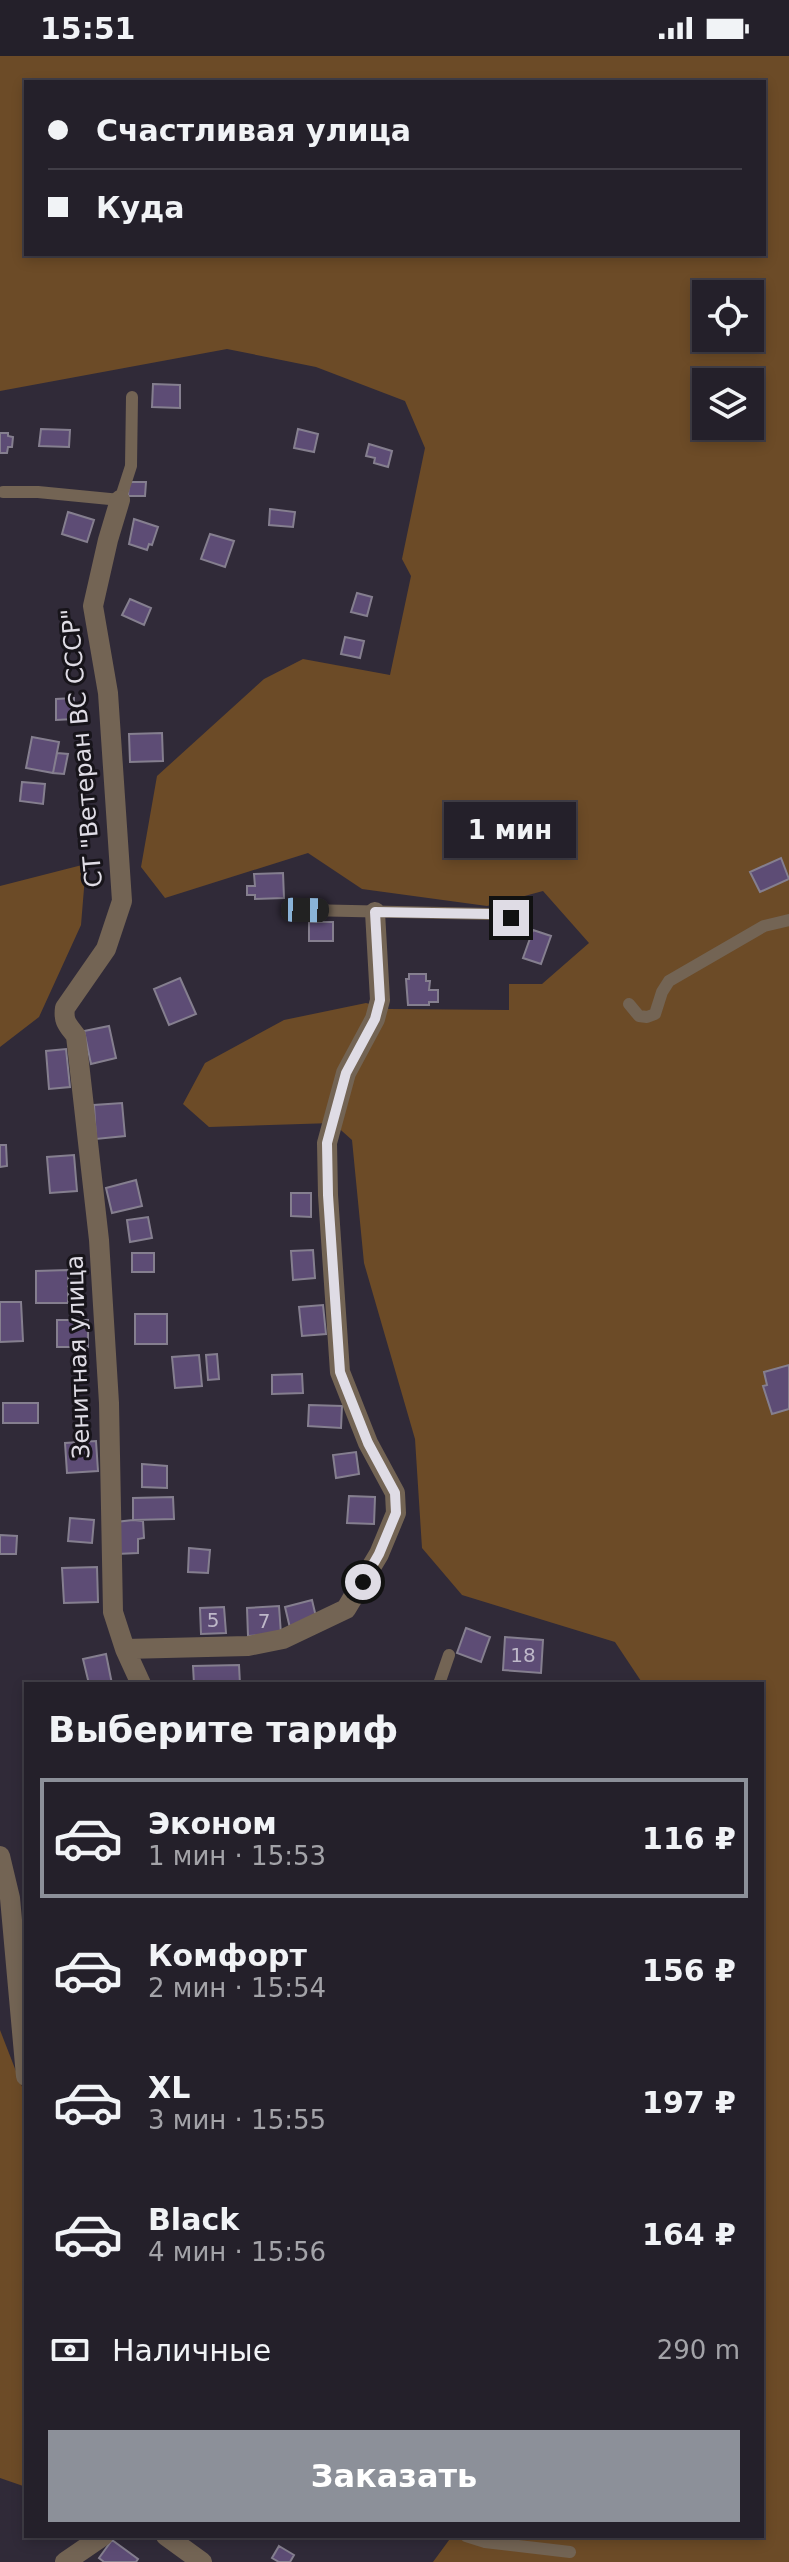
<!DOCTYPE html>
<html lang="ru">
<meta charset="utf-8">
<style>
body{margin:0;font-family:"DejaVu Sans",sans-serif;background:#302d36;color:#f1f3f6;height:100vh;display:flex;flex-direction:column;font-size:30px;white-space:nowrap}
*{box-sizing:border-box;margin:0}
p{font-size:26px;color:#a3a3a8}
.icon{flex:none;width:44px;height:44px;fill:none;stroke:currentColor;stroke-width:2;stroke-linecap:round;stroke-linejoin:round}
.map{position:relative;flex:1;overflow:hidden}
.details{position:absolute;left:24px;top:1626px;width:740px;height:856px;display:flex;flex-direction:column;background:#24202a;border-radius:0px;box-shadow:0 4px 12px #0003,0 0 0 2px #413e47}
.details>*{flex:none}
.guide{position:absolute;left:24px;top:24px;width:742px;height:176px;border-radius:0px;box-shadow:0 4px 12px #0003,0 0 0 2px #413e47;display:grid;align-content:center;height:176px;padding:0 24px;background:#24202a}
.controls{position:absolute;left:692px;top:224px;display:grid;gap:16px}
.controls a{display:grid;place-items:center;width:72px;height:72px;border-radius:0px;background:#24202a;box-shadow:0 4px 12px #0003,0 0 0 2px #413e47;font-size:40px}
.end{position:absolute;width:36px;height:36px;margin:-18px;border:10px solid #dfdce5;background:#111;box-shadow:0 0 0 4px #111}
.from{border-radius:50%}
.bubble{position:absolute;height:56px;border-radius:0px;background:#24202a;box-shadow:0 4px 12px #0003,0 0 0 2px #413e47;font-size:26px;font-weight:600;line-height:56px;text-align:center}
.car{position:absolute;width:24px;height:48px;margin:-24px -12px;border-radius:10px;box-shadow:0 0 6px 2px #0007;background:linear-gradient(#222 24%,#8ab4d8 0 40%,#222 0 76%,#8ab4d8 0 86%,#222 0)}
.guide b{display:flex;align-items:center;gap:28px;height:76px;font-size:30px}
.guide b+b{border-top:2px solid #413e47}
.guide i{width:20px;height:20px;background:#f1f3f6}
ul{padding:0;list-style:none}
li{display:flex;align-items:center;gap:24px;height:120px;margin:0 16px 12px;padding:0 8px;border:4px solid transparent;border-radius:0px}
li div{flex:1}
li b{display:block;font-size:30px}
li em{font-style:normal;font-weight:600}
li.on{border-color:#8c9099}
li>.icon{width:72px;height:72px;stroke-width:1.5}
h2{padding:0 24px;font-size:36px;line-height:96px}
.pay{display:flex;align-items:center;gap:20px;height:88px;padding:0 24px;font-size:30px}
.pay p{margin-inline-start:auto}
.button{display:flex;gap:16px;margin-top:auto;padding:16px 24px}
.button a{flex:1;height:92px;border-radius:0px;background:#8c9099;color:#fff;font-size:32px;font-weight:600;line-height:92px;text-align:center}
.status{display:flex;justify-content:space-between;align-items:center;height:56px;padding:0 40px;background:#24202a;direction:ltr}
.status svg{height:22px;fill:currentColor}
.map>svg:first-child{display:block}
</style>
<div class="status"><b>15:51</b><svg viewBox="0 0 49 12"><path d="M0 12V9h3v3zM5 12V6h3v6zM10 12V3h3v9zM15 12V0h3v12zM26 1h20v11H26zM47 4h2v5h-2z"/></svg></div>
<div class="map">
<svg width="789" height="2506" viewBox="0 0 789 2506">
<rect width="100%" height="100%" fill="#302a38"/>
<path fill="#6c4b27" fill-rule="evenodd" d="M0,0H789V2506H433L452,2480H762V1628H643L615,1586L462,1539L422,1492L415,1383L364,1207L352,1084L333,1067L209,1071L183,1048L205,1007L284,964L366,947L389,953L509,954V928H542L589,887L543,835L487,850L362,833L308,797L165,842L141,811L157,720L264,623L303,603L390,619L411,520L402,503L425,392L405,345L316,311L227,293L0,335ZM26,26H764V198H26ZM706,238H750V282H706ZM706,326H750V370H706Z
M86,808L81,869L39,961L0,991V830Z
M0,1974L26,2041V2138L23,2143L26,2190V2431L0,2422Z"/>
<path fill="#5d4c75" stroke="#857f8f" stroke-width="2" d="M153,328L180,329V352L152,351Z
M41,373L70,374L69,391L39,390Z
M298,373L318,378L314,396L294,392Z
M0,377H8V380L13,381L12,391H8L7,397H0Z
M369,388L392,395L388,411L374,407L375,402L366,400Z
M129,426H146L145,440H128Z
M270,453L295,456L293,471L269,469Z
M68,456L94,464L87,486L62,478Z
M134,463L158,471L152,489L149,488L147,494L129,488Z
M210,478L234,485L225,511L201,503Z
M357,537L372,541L367,560L351,556Z
M130,543L151,552L144,569L122,559Z
M345,581L364,585L360,602L341,598Z
M74,642V663L56,664V643Z
M162,677L163,705L130,706L129,678Z
M32,681L59,686L53,717L26,712Z
M57,697L68,698L64,718L53,717Z
M22,726L45,728L43,748L20,745Z
M488,756H511V774H487Z
M781,802L789,823L760,836L750,816Z
M283,817L284,842L255,843V839H247V830H255L254,818Z
M309,866H333V885H309Z
M533,874L551,880L541,908L523,902Z
M409,918H426V925H430L429,934H438V946H429V949H408L406,923H409Z
M180,922L196,958L169,969L154,933Z
M109,970L116,1002L91,1008L84,975Z
M66,993L70,1031L49,1033L46,995Z
M122,1047L125,1080L96,1083L94,1049Z
M0,1089H6L7,1110L0,1111Z
M74,1099L77,1135L50,1137L47,1101Z
M136,1124L142,1150L112,1157L106,1132Z
M291,1137H311V1161L291,1160Z
M148,1161L152,1182L130,1186L127,1164Z
M313,1194L315,1222L293,1224L291,1195Z
M132,1197H154V1216H132Z
M68,1214V1247H36V1215Z
M0,1246H21L23,1285L0,1286Z
M323,1249L326,1278L302,1280L299,1251Z
M135,1258H167V1288H135Z
M57,1264H88V1291H57Z
M217,1298L219,1323L208,1324L206,1299Z
M199,1299L202,1330L175,1332L172,1301Z
M789,1309V1353L772,1358L763,1330L767,1329L764,1316Z
M302,1318L303,1337L272,1338V1319Z
M3,1347H38V1367H3Z
M309,1349L342,1350L341,1372L308,1370Z
M96,1385L98,1415L67,1417L65,1387Z
M356,1396L359,1418L336,1422L333,1399Z
M142,1408L167,1410V1432L142,1431Z
M349,1440L375,1441L374,1468L347,1467Z
M173,1441L174,1463L133,1464V1442Z
M70,1462L94,1464L92,1487L68,1485Z
M133,1464L143,1465L144,1482L138,1483V1497L117,1498L116,1466Z
M0,1479L17,1480L16,1498H0Z
M189,1492L210,1494L208,1517L188,1516Z
M97,1511L98,1546L64,1547L62,1512Z
M312,1544L317,1565L290,1572L285,1551Z
M279,1550L281,1578L248,1580L247,1552Z
M224,1551L226,1577L201,1578L200,1552Z
M466,1572L490,1581L481,1606L457,1597Z
M505,1581L543,1584L541,1617L503,1614Z
M106,1598L112,1628H89L83,1603Z
M239,1609L240,1628H194L193,1610Z
M112,2484L138,2503L136,2506H104L99,2502Z
M279,2490L294,2499L290,2506H279L272,2502Z"/>
<g fill="none" stroke-linecap="round" stroke-linejoin="round">
<path stroke="#736454" stroke-width="12" d="M3,436H38L120,444L131,410L132,341
M305,854L490,858L511,862
M629,948L639,960L647,961L655,958L662,936L669,925L764,870L789,864
M439,1628L449,1599
M466,2480L485,2486L570,2496"/>
<path stroke="#736454" stroke-width="20" d="M120,444L108,484L93,550L108,637L122,845L106,893L65,952C63,966 68,969 76,980L99,1184L109,1347L113,1556L125,1593L141,1628
M125,1593L248,1590L283,1583L346,1553L379,1498L396,1457L395,1437L368,1387L340,1316L328,1139L327,1087L346,1017L375,963L380,944L375,856
M0,1800L10,1842L26,2020
M166,2480L202,2506
M65,2506L103,2480"/>
</g>
<g fill="none" stroke-linecap="round" stroke-linejoin="round">
<path stroke="#dfdce5" stroke-width="10" d="M363,1526L379,1498L396,1457L395,1437L368,1387L340,1316L328,1139L327,1087L346,1017L375,963L380,944L375,856L490,858L511,862"/>
</g>
<g text-anchor="middle" dominant-baseline="central" stroke-width="6" stroke-linejoin="round" paint-order="stroke">
<g font-size="20" fill="#beb8c9">
<text x="213" y="1564">5</text>
<text x="264" y="1565">7</text>
<text x="523" y="1599">18</text>
</g>
<g font-size="24" fill="#dfdce5" stroke="#17141a">
<text transform="translate(82 692) rotate(-95)">СТ "Ветеран ВС СССР"</text>
<text transform="translate(78 1301) rotate(-92)">Зенитная улица</text>
</g>
</g>
</svg>
<div class="controls">
<a><svg class="icon" aria-label="locate" viewBox="0 0 24 24"><circle cx="12" cy="12" r="6"/><path d="M12 2v4M12 18v4M2 12h4M18 12h4"/></svg></a>
<a><svg class="icon" aria-label="layers" viewBox="0 0 24 24"><path d="M12 4l9 5-9 5-9-5zM3 14l9 5 9-5"/></svg></a>
</div>
<i class="end from" style="left:363px;top:1526px"></i>
<i class="end" style="left:511px;top:862px"></i>
<div class="bubble" style="left:444px;top:746px;width:132px">1 мин</div>
<i class="car" style="left:305px;top:854px;rotate:91deg"></i>
<div class="guide">
<b><i class="from"></i>Счастливая улица</b>
<b><i></i>Куда</b>
</div>
<section class="details">
<h2>Выберите тариф</h2>
<ul>
<li class="on"><svg class="icon" aria-label="car" viewBox="0 0 24 24"><path d="M5 17H2v-5l4-1 3-4h7l3 4 3 1v5h-3M9 17h6M6 11h13"/><circle cx="7" cy="17" r="2"/><circle cx="17" cy="17" r="2"/></svg><div><b>Эконом</b><p>1 мин · 15:53</p></div><em>116 ₽</em></li>
<li><svg class="icon" aria-label="car" viewBox="0 0 24 24"><path d="M5 17H2v-5l4-1 3-4h7l3 4 3 1v5h-3M9 17h6M6 11h13"/><circle cx="7" cy="17" r="2"/><circle cx="17" cy="17" r="2"/></svg><div><b>Комфорт</b><p>2 мин · 15:54</p></div><em>156 ₽</em></li>
<li><svg class="icon" aria-label="car" viewBox="0 0 24 24"><path d="M5 17H2v-5l4-1 3-4h7l3 4 3 1v5h-3M9 17h6M6 11h13"/><circle cx="7" cy="17" r="2"/><circle cx="17" cy="17" r="2"/></svg><div><b>XL</b><p>3 мин · 15:55</p></div><em>197 ₽</em></li>
<li><svg class="icon" aria-label="car" viewBox="0 0 24 24"><path d="M5 17H2v-5l4-1 3-4h7l3 4 3 1v5h-3M9 17h6M6 11h13"/><circle cx="7" cy="17" r="2"/><circle cx="17" cy="17" r="2"/></svg><div><b>Black</b><p>4 мин · 15:56</p></div><em>164 ₽</em></li>
</ul>
<div class="pay"><svg class="icon" aria-label="cash" viewBox="0 0 24 24"><path d="M3 7h18v10H3z"/><circle cx="12" cy="12" r="2"/></svg>Наличные<p>290 m</p></div>
<div class="button"><a>Заказать</a></div>
</section>
</div>
